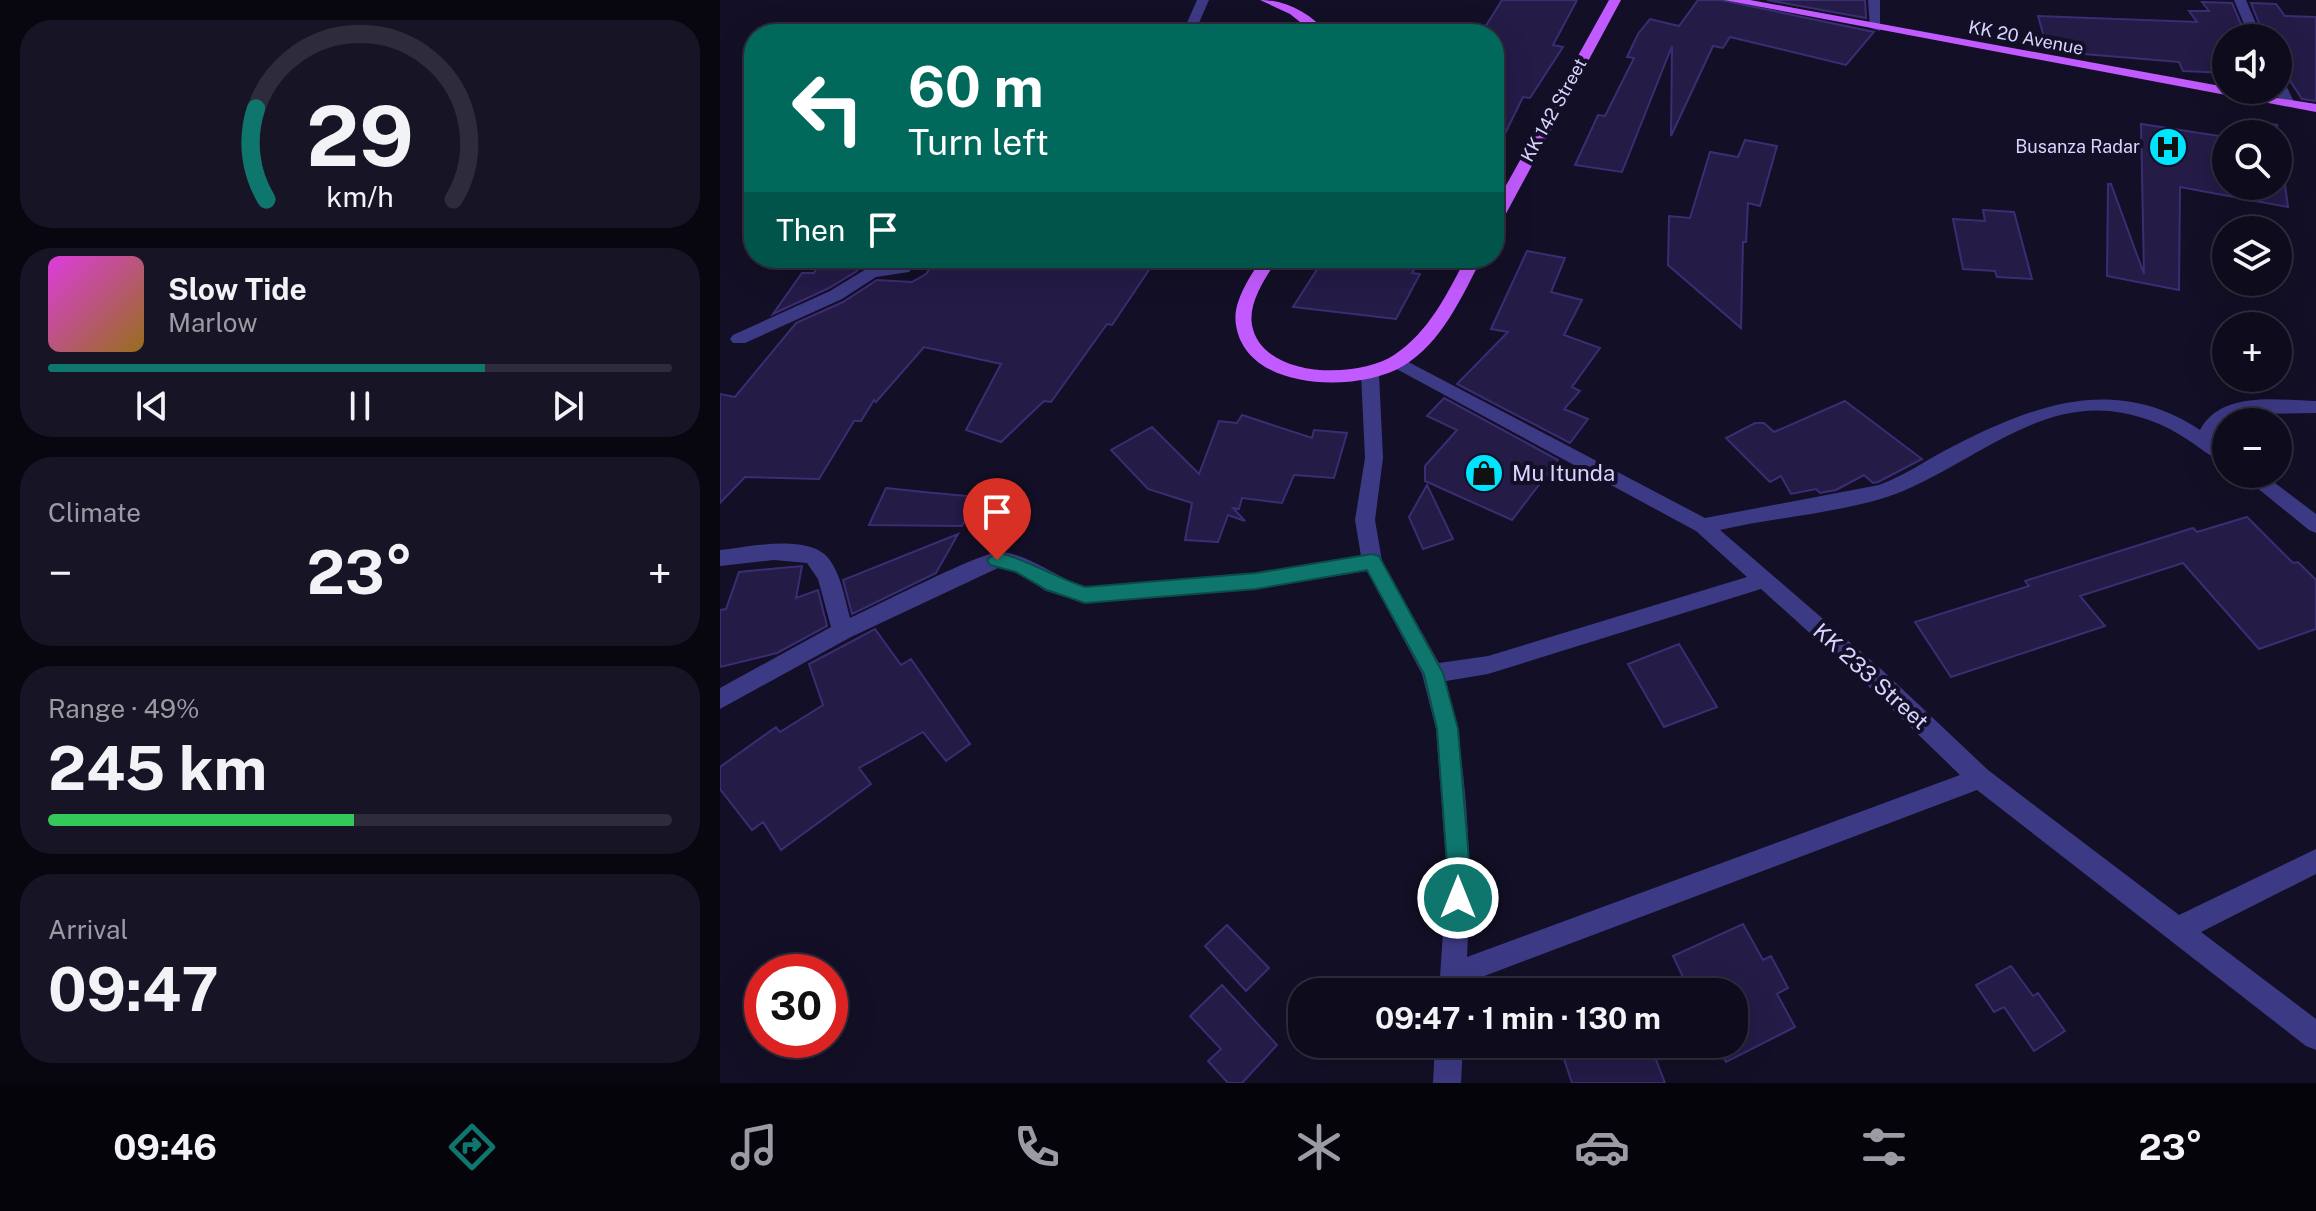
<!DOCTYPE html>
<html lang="en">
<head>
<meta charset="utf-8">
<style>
  body { margin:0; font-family:"Public Sans",sans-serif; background:#171425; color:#f1f3f6; height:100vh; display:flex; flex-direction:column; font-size:30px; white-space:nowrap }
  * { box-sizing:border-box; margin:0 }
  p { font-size:26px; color:#9b9ba3 }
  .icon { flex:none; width:44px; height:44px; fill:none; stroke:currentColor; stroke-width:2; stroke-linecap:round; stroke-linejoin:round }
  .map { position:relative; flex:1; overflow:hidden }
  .side { display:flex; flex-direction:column; gap:20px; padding:20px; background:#08060f; width:720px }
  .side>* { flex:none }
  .banner { position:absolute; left:24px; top:24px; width:760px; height:244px; border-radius:32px; box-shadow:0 8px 32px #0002,0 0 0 2px #2e2b3b; background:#00695c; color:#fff; overflow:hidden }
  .tools { position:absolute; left:1492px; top:24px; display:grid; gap:16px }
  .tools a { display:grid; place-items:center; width:80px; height:80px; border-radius:50%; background:#0e0b1c; box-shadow:0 8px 32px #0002,0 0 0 2px #2e2b3b; font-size:40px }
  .speed { position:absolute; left:24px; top:954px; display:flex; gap:16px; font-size:40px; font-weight:700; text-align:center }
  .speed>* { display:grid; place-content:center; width:104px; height:104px; border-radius:50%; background:#0e0b1c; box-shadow:0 8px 32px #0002,0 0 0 2px #2e2b3b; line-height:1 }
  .speed .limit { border:12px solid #d22; background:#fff; color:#111 }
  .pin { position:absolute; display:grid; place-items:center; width:68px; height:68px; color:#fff; margin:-82px -34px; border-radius:50% 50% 50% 0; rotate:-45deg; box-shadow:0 0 8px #0007 }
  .pin .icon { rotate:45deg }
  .me { position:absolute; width:88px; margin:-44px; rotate:0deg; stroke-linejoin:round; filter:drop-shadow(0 0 6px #0008) }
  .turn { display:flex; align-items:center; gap:28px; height:168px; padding:0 32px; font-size:36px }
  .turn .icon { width:104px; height:104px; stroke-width:2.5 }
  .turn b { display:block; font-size:56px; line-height:68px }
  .then { display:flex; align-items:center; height:76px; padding:0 32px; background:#0003; gap:16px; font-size:30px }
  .big { font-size:60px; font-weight:700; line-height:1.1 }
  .side .tile { flex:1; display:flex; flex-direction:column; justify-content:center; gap:12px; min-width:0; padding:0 28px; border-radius:32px; background:#171425 }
  .side .dial { align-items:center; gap:0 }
  .dial svg { height:208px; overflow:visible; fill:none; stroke:#2e2b3b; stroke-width:7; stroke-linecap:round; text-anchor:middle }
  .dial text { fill:#f1f3f6; stroke:none }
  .song { display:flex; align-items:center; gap:24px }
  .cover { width:96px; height:96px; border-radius:12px; background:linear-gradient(135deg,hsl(300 70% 55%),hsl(40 70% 35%)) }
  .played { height:8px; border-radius:4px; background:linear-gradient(90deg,#0f766e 70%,#2e2b3b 70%) }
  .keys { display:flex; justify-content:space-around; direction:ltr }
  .heat { display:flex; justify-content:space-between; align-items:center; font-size:44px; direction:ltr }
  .charge { height:12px; border-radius:6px; background:linear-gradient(90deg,#34c759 49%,#2e2b3b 0) }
  .trip { position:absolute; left:568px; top:978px; width:460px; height:80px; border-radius:32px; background:#0e0b1c; box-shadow:0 8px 32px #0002,0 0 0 2px #2e2b3b; font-weight:700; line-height:80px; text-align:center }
  .dock { display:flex; height:128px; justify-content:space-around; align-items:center; background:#06040b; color:#9b9ba3 }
  .dock .icon { width:56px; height:56px }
  .dock .on { color:#0f766e }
  .dock b { font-size:36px; color:#f1f3f6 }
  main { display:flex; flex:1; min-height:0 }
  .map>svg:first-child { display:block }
</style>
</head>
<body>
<main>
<section class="side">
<div class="tile dial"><svg viewBox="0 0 100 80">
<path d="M14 69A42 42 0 1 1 86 69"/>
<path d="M14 69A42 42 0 0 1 10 34" stroke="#0f766e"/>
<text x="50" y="56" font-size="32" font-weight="700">29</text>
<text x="50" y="72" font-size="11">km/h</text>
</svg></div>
<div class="tile">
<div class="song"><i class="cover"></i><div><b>Slow Tide</b><p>Marlow</p></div></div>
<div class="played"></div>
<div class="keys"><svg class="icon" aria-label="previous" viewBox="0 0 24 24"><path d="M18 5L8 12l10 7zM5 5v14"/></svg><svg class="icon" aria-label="pause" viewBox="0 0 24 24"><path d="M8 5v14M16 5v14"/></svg><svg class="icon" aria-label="next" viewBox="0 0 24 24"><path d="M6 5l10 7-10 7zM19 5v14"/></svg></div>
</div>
<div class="tile"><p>Climate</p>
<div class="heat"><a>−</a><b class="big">23°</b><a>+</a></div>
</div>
<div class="tile"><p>Range · 49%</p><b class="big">245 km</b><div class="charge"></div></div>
<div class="tile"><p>Arrival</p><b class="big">09:47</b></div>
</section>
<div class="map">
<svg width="1596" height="1083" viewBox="0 0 1596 1083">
  <rect width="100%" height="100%" fill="#130f26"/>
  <path fill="#241b47" stroke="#3b2d73" stroke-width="2" d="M782,0H857L833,45L843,47L810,98L803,97L774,156V34L762,32Z
    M978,0H1001L1154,32L1126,65L1010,37L1003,48L993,46L951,136L952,46L902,172L855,165L878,115L885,116L914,58L907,57L918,34L930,19L959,26Z
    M1047,0H1145L1146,18Z
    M1482,2L1512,3L1527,38H1506V73L1463,71L1459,62L1328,51L1318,16L1477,22L1469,11H1489Z
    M1531,3L1556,4L1565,16L1596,17V101L1582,99L1558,62V38H1545Z
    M1529,121L1557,125L1568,207L1460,187L1459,290L1387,276L1388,184H1391L1424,274L1421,124L1506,137V186H1558V134H1530Z
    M1025,140L1057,146L1040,206L1028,203L1026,242H1023L1021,328L948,265L949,216L970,218L990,152L1018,157Z
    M1263,210L1294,212L1312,279L1277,277L1275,271L1243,269L1233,219L1265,221Z
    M807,251L845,258L831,292L862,300L844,335L880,348L852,387L860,391L844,409L868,419L850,443L737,384L788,332L771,329Z
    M103,258H145L137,271L109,288L53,314L82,273H94Z
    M217,258L291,263L295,259L380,268L382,264L431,267L392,325L387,324L331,402L324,401L281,442L246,430L281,364L204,347L156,402L154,400L141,421H134L99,479L25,477L0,503V394L15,397L76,323L123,302L157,280L192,282L206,274Z
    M655,258H701L692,273L700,274L676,319L573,307L603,260L650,267Z
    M724,398L838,460L792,520L705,481V466L737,430L707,416Z
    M1125,401L1202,459L1158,482L1153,483L1144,475L1116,490L1100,493L1096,489L1071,494L1061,476L1050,482L1006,438L1035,423H1044L1054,432Z
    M522,415L592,438L594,430L627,433L614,478L574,475L562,503L522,498L519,509L513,508L525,521L508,515L498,542L465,540L472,503L428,489L391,450L432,427L479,474L499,421L517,423Z
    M707,485L733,539L703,549L689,517Z
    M166,488L204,492L258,497L242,526L149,525Z
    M1527,517L1573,563L1578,562L1596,580V629L1539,649L1463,563L1360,596L1385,626L1231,677L1195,622L1309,586L1305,581L1473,528L1477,532Z
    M238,534L216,573L132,614L123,580Z
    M82,566L76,598L98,590L107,626L57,653L0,667V610L6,609L19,572Z
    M155,629L181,665L191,659L250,744L226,761L203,732L139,768L151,784L61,850L43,822L32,830L0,789V767L56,727L60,732L103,705L89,664Z
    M959,644L997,707L944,727L908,664Z
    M1023,924L1043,960L1051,956L1068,988L1057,994L1075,1027L1006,1062L997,1044H1014V992H970L953,956Z
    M507,925L549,968L526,991L485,946Z
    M1291,966L1313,996L1318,993L1345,1031L1314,1051L1284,1007L1274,1012L1256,985Z
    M502,985L557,1045L522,1083H508L488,1061L501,1049L470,1016Z
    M839,1044H930L945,1083H852Z"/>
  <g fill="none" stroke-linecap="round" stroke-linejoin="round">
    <path fill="#3d3a85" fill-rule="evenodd" d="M477,0H489L474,34H462Z
      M1148,0H1160V31L1150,28Z
      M1514,0H1526L1542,38H1530Z
      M1558,79L1565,83L1574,102L1572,105L1560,102L1555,90H1558Z
      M184,258H201L189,272L156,277L122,299L25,343H13L10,339L13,335L110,291L146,269L178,264Z
      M677,356L985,518L1159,485C1183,476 1202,463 1224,451C1308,407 1393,372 1480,430C1501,390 1558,400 1596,401V413L1529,414L1503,423L1495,439L1506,447V463C1491,458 1478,446 1465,438C1447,426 1425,417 1403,413C1315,396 1245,471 1167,497C1113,514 1056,517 1000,530L1161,669L1268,770L1459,915L1596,849V874L1481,932L1596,1019V1050L1586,1046L1257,790L746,983L745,992H719L727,872L716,729L702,674L647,571L536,589L365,603L326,591L296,572L278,568L131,637L0,709V688L111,627L98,579L87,563L54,560L0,566V550C28,547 89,533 109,559C121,575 125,599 130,618C154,607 261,552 279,552C305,552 337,578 365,587L536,573L641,556L635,520L645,458L641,374L650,368L659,374L663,458L655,520L662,561L719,663L768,656L1027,577L976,531L671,366L668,362L671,358ZM1041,589L1145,683L1240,775L747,957C752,864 749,771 726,681L768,674Z
      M1520,474H1543L1596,514V533L1589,530Z
      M715,1044H743L741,1083H713Z"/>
    <path fill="#c25bff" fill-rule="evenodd" d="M540,0C568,0 590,14 609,34H595L570,14Z
      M889,0H901L782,221L774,226V207Z
      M1004,0H1030L1506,87V90L1596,104V112Z
      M542,258H558C546,277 528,302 532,325C542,379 638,379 674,355C709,332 727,294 746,258H762C742,296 722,343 683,366C638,393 526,392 516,325C512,302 530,277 542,258Z"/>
  </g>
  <path fill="#0f766e" stroke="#0a4d48" stroke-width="2" d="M277,552C308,560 334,577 365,587L536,573L652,554L659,556L723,673L738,729L750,872L746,906L738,909L730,906L717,729L704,674L647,570L536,589L365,603L327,590L296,572L270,565L267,560Z"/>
  <defs>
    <symbol id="hospital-disc" viewBox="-11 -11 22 22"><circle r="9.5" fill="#00e5ff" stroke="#130f26"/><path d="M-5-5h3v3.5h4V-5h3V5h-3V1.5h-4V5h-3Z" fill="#111"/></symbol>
    <symbol id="shop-disc" viewBox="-11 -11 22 22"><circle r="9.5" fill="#00e5ff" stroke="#130f26"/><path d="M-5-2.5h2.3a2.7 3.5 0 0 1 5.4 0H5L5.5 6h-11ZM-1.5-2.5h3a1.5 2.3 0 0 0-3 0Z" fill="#111"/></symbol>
  </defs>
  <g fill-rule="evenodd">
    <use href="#hospital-disc" x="1426" y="125" width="44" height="44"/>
    <use href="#shop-disc" x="742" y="451" width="44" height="44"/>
  </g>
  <g text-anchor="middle" stroke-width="8" stroke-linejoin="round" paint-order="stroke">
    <g font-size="18" fill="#d9d4ff" stroke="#130f26">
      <text transform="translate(1306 38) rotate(11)" y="6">KK 20 Avenue</text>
      <text transform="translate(834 110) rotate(-61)" y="6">KK 142 Street</text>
    </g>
    <g font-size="18" fill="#d9d4ff" stroke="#130f26" text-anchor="end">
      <text x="1420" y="153">Busanza Radar</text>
    </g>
    <g font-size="22" fill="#d9d4ff" stroke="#130f26" text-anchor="start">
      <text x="792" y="481">Mu Itunda</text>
    </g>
    <g font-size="22" fill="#d9d4ff" stroke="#130f26">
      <text transform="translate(1151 676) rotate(42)" y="8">KK 233 Street</text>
    </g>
  </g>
</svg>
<div class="tools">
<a><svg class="icon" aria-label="sound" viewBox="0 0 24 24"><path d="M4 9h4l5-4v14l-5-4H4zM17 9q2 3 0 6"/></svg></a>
<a><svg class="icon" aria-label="search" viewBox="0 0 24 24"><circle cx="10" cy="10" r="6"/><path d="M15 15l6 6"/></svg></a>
<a><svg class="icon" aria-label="layers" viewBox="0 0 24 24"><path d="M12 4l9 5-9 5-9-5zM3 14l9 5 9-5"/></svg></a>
<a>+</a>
<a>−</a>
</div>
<div class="speed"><div class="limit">30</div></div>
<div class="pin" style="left:277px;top:560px;background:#d93025"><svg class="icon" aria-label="arrive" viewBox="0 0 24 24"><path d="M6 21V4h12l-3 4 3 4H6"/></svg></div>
<svg class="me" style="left:738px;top:898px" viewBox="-20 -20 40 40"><circle r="17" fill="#0f766e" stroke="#fff" stroke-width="3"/><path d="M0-11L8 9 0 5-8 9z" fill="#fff"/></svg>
<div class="trip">09:47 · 1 min · 130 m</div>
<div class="banner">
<div class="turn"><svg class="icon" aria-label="left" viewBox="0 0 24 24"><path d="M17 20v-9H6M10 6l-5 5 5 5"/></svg><div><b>60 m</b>Turn left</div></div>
<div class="then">Then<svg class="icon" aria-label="arrive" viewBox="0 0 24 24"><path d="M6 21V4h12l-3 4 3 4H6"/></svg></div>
</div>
</div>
</main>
<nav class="dock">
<b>09:46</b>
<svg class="icon on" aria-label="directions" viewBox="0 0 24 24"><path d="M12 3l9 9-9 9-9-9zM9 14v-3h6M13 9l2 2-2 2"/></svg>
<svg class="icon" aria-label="music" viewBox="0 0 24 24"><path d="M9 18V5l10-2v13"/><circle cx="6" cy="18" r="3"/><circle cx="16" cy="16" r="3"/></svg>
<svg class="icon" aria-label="phone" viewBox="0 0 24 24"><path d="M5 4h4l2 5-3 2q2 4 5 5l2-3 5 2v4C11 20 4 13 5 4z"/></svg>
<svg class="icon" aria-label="climate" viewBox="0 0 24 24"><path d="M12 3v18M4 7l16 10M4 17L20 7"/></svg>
<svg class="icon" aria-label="car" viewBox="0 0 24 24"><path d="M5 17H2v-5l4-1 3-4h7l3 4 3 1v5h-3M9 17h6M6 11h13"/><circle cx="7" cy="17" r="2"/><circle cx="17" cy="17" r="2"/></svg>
<svg class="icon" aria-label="filters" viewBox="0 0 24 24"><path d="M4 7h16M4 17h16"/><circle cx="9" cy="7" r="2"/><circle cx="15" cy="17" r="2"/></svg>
<b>23°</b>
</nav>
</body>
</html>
